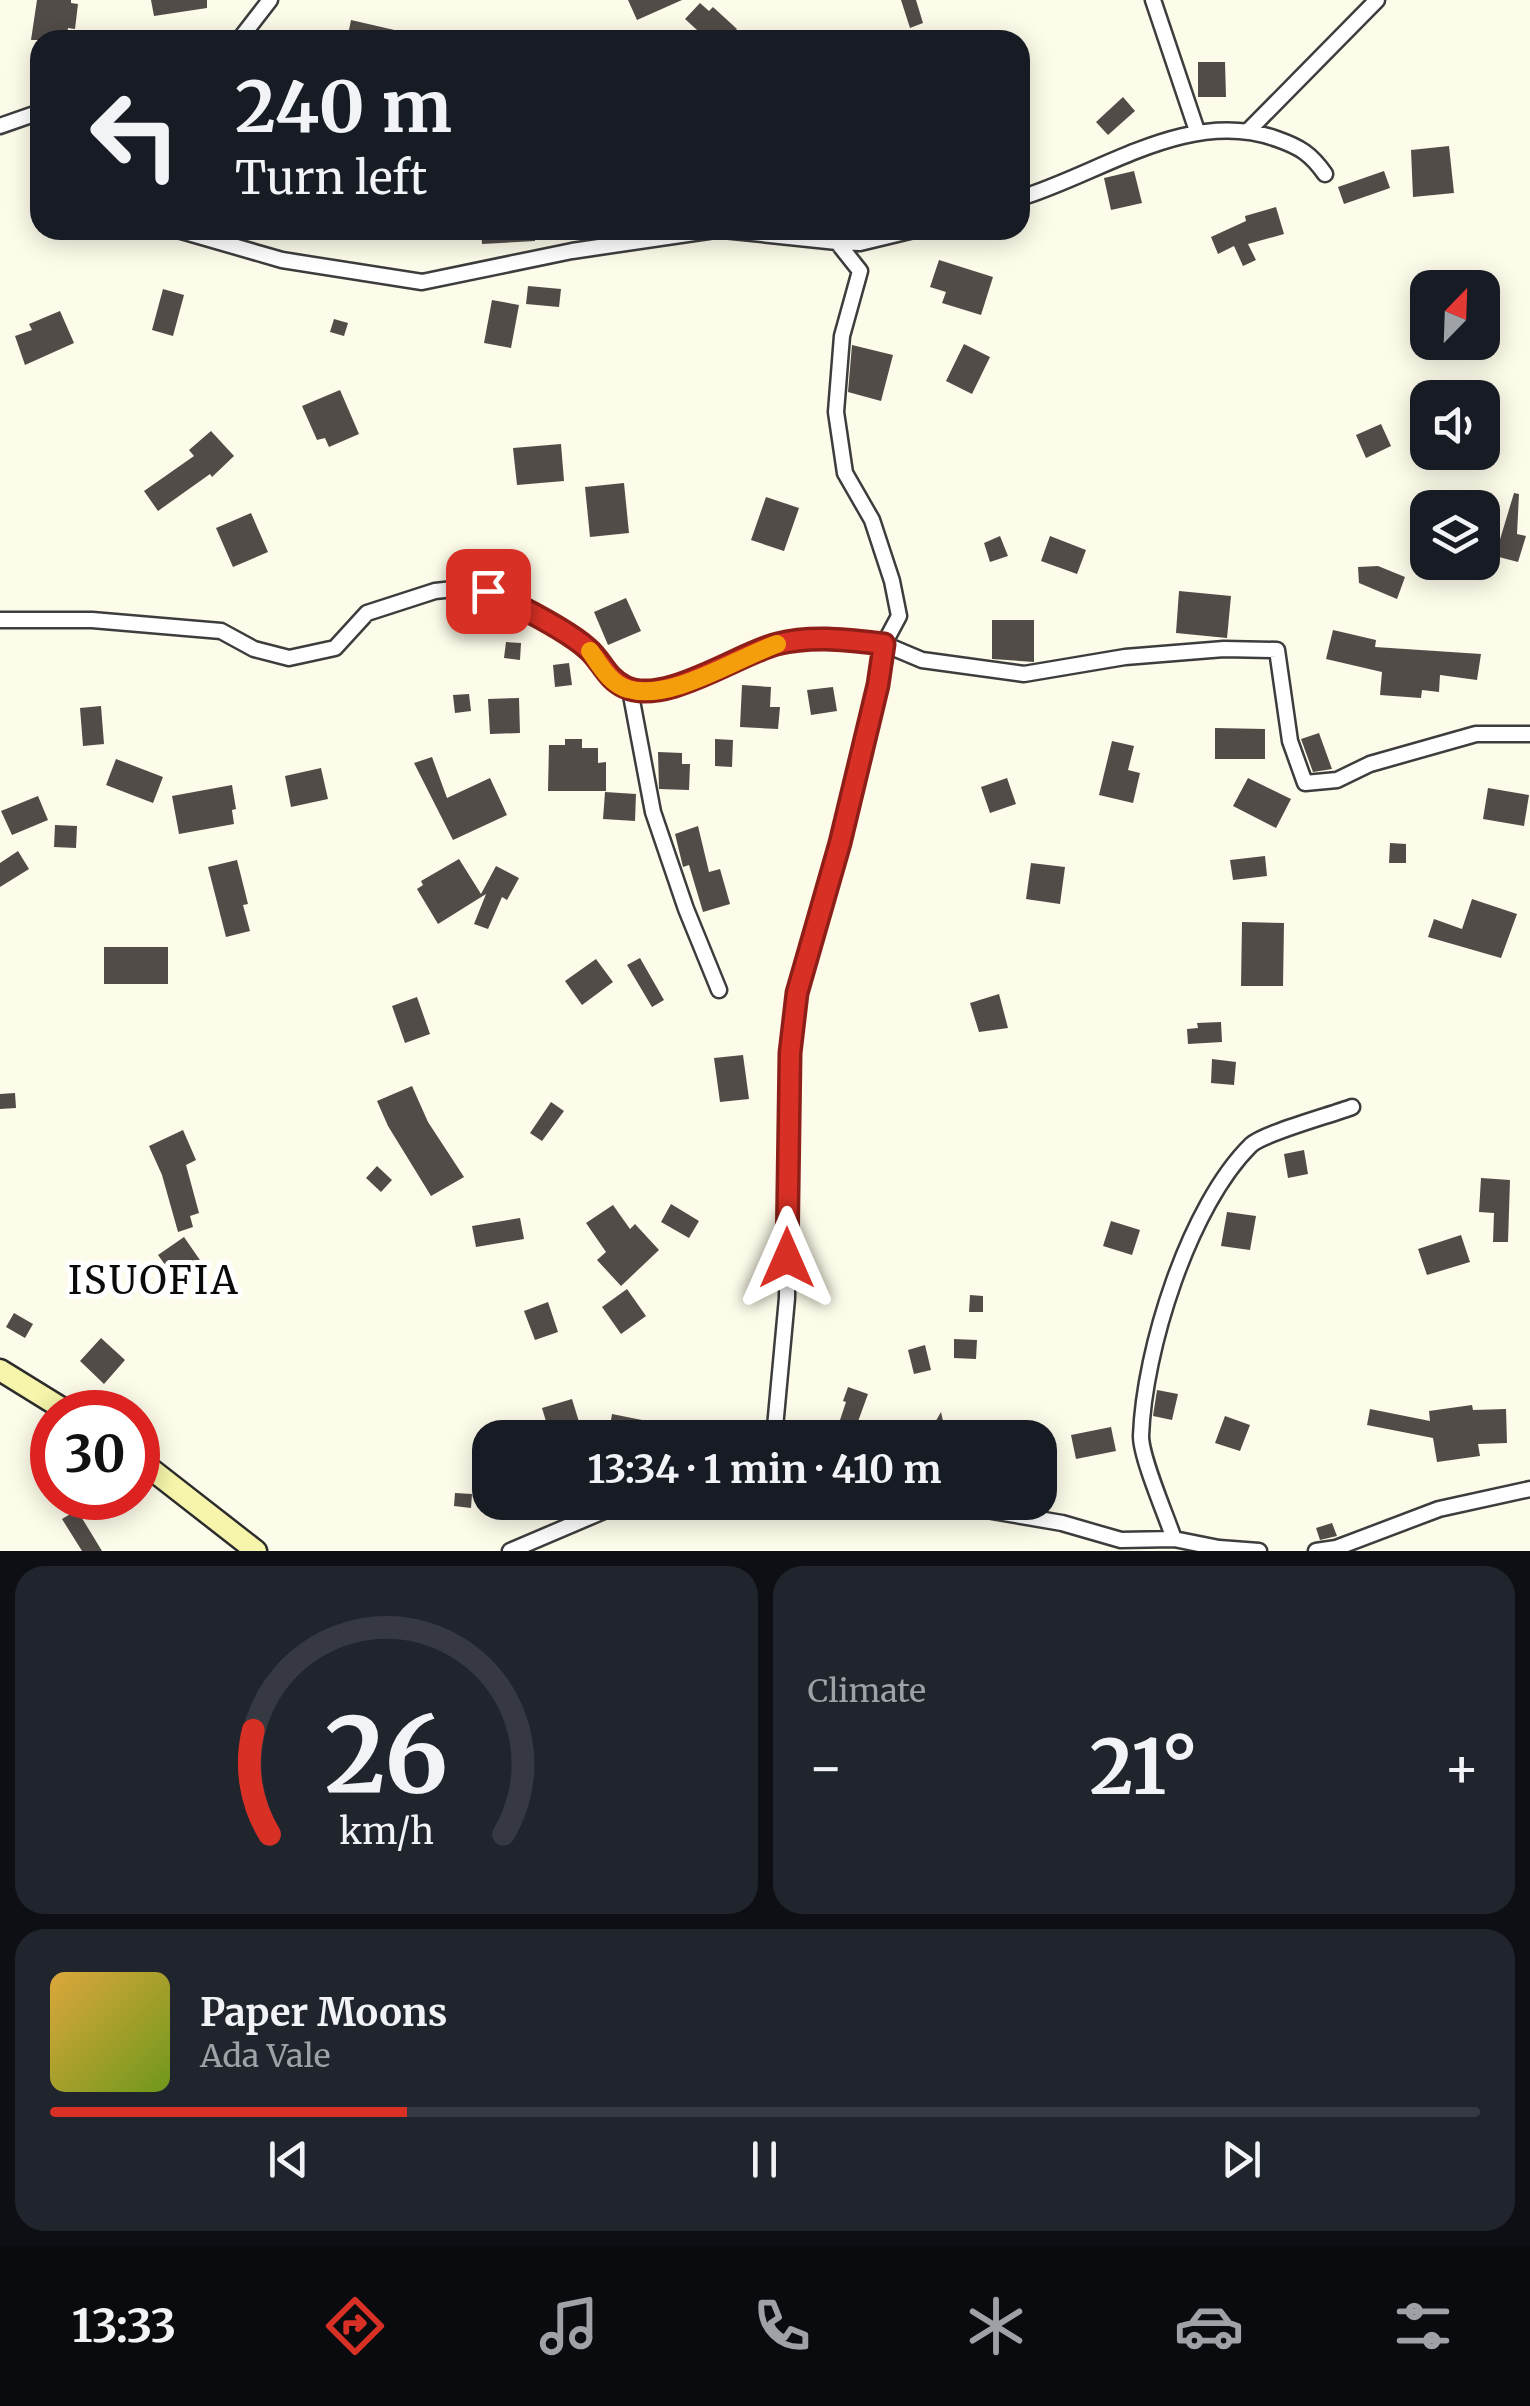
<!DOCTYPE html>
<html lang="en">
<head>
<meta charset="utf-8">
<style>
  body { margin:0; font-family:Merriweather,serif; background:#20242c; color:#f1f3f6; height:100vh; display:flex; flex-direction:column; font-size:38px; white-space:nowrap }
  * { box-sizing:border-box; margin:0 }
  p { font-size:32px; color:#9ea1a6 }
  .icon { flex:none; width:55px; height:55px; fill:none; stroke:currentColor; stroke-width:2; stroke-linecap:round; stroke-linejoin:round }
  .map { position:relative; height:1551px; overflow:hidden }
  .side { display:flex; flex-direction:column; gap:15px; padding:15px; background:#0d0f14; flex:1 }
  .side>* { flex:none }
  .guide { position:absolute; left:30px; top:30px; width:1000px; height:210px; border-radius:30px; box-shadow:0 5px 25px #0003; background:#171b24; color:#f1f3f6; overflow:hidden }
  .needle { width:65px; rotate:23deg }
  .fabs { position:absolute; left:1410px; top:270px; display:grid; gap:20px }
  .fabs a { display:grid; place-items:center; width:90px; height:90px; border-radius:20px; background:#171b24; box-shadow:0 5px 25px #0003; font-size:50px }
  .speed { position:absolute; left:30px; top:1390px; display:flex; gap:20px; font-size:50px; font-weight:700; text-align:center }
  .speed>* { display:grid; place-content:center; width:130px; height:130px; border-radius:50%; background:#171b24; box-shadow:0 5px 25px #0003; line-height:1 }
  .speed .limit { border:15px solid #d22; background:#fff; color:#111 }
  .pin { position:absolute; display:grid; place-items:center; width:85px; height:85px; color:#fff; margin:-42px; border-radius:20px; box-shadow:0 5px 15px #0006 }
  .me { position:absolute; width:110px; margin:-55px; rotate:0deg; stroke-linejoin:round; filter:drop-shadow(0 0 8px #0008) }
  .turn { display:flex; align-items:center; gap:35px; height:210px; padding:0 40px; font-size:45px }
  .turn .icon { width:130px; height:130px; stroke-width:2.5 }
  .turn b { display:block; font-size:70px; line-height:85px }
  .big { font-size:75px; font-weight:700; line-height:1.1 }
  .side .tile { flex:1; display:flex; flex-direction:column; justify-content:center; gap:15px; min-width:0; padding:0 35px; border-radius:30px; background:#20242c }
  .side .dial { align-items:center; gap:0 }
  .dial svg { height:260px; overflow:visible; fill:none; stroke:#363941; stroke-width:7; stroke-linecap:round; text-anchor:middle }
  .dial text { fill:#f1f3f6; stroke:none }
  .song { display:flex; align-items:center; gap:30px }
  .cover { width:120px; height:120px; border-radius:15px; background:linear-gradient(135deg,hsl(40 70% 55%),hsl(80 70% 35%)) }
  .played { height:10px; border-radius:5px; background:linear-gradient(90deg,#d93025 25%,#363941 25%) }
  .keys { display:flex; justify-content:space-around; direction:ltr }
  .heat { display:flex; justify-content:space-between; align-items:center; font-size:55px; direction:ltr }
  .side .tiles { flex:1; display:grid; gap:15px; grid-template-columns:1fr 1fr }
  .tile:last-child { grid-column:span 2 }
  .trip { position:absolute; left:472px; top:1420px; width:585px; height:100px; border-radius:30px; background:#171b24; box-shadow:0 5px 25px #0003; font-weight:700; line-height:100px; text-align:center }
  .tabs { display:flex; height:160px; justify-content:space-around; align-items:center; background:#090b0e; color:#9ea1a6 }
  .tabs .icon { width:70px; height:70px }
  .tabs .on { color:#d93025 }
  .tabs b { font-size:45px; color:#f1f3f6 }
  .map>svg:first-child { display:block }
</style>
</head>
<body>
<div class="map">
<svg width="1530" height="1551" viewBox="0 0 1530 1551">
  <rect width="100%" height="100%" fill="#fdfbe9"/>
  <path fill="#514c48" d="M37,0H71V3L78,4L75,29L68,28L66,40H31Z
    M151,0H207V8L154,16Z
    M628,0H682L637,20Z
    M901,0H916L923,23L910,28Z
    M700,3L709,11L713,7L737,29L727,40H708L685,19Z
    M351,20L403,32V40H347Z
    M1198,62H1225L1226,97H1198Z
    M1123,97L1135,111L1108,135L1096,122Z
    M1449,146L1454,193L1413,197L1411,150Z
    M1134,171L1142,203L1111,210L1104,178Z
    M1384,171L1390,188L1344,204L1338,187Z
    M1276,207L1284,234L1248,244L1256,260L1243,266L1234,246L1218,254L1211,237L1246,221L1245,216Z
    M481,230H535V241L482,244Z
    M939,260L993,277L981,315L942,303L946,292L930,287Z
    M528,286L561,289L559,307L526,304Z
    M163,289L184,295L173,336L152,330Z
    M492,300L519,305L511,348L484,343Z
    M60,311L74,343L25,365L15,336L32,330L29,324Z
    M334,319L348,323L344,336L330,332Z
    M964,344L990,357L972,394L946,381Z
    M852,345L893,355L881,401L848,392Z
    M340,390L359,434L329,447L325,438L317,440L302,406Z
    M1381,424L1391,446L1366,458L1356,435Z
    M211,431L234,456L212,477L210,474L158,511L144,491L194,456L189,450Z
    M561,444L564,481L517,485L513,448Z
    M624,483L629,533L590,537L585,487Z
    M1514,493L1519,494L1517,534L1526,536L1518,562L1495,556Z
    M766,497L799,508L784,551L751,540Z
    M251,513L268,552L233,567L216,528Z
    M1000,536L1008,556L990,562L984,543Z
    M1050,536L1086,550L1077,574L1041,561Z
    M1378,566L1405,577L1397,599L1359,583L1358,567Z
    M1179,591L1231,596L1227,638L1176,633Z
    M626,598L641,631L608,645L594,612Z
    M992,620H1034V662L992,659Z
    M1333,630L1376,640L1375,647L1481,654L1477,680L1440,675L1439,692L1422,690L1421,698L1380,695L1382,672L1326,659Z
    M506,642L521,643L520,660L504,658Z
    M569,663L572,685L555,687L553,665Z
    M742,685L771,687L770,707H780L778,729L740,727Z
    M833,687L837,711L811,715L807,690Z
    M469,694L471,711L455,713L453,695Z
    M519,698L520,733L490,734L488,699Z
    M101,706L104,744L83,746L80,708Z
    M1215,728L1265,729V759H1215Z
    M1319,733L1332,769L1313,772L1301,739Z
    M565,739H582V748H598V763L606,762V791H548L549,745H565Z
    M715,739L733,740L732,767L715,766Z
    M1112,741L1134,746L1128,770L1140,773L1133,803L1099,795Z
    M658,752L682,753V764H690L689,790L659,789Z
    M432,757L447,798L490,778L507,815L453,840L414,763Z
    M116,759L163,777L153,803L106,785Z
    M321,768L328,799L291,807L285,776Z
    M1007,778L1016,804L990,813L981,787Z
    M1248,778L1291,799L1276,828L1233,806Z
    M232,785L236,809L232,810L234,824L179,834L172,796Z
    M1488,788L1529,795L1524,826L1483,819Z
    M605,792L636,794L635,821L603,819Z
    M38,796L48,820L12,835L1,811Z
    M55,825L77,826L76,848L54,847Z
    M698,826L709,872L720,869L730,904L703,912L689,865L683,867L675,834Z
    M1390,843L1406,844V863H1389Z
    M18,851L29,869L0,887V863Z
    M1265,856L1267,876L1233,880L1230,860Z
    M459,859L481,894L496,866L519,878L507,900L502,897L488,929L474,924L486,894L438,924L417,889L423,885L421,881Z
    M237,860L248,904L243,905L250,931L226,937L208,867Z
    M1031,863L1065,867L1060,904L1026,899Z
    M1472,899L1517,914L1501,958L1428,937L1434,919L1462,929Z
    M1242,922L1284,923L1283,986H1241Z
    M104,947H168V984H104Z
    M640,958L664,1000L652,1007L627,965Z
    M596,959L613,982L582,1005L565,981Z
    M999,994L1008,1028L979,1032L970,1003Z
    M417,997L430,1034L405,1043L392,1006Z
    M1221,1022L1222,1042L1188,1044L1187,1029L1198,1028L1197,1023Z
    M743,1055L749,1099L720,1102L714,1058Z
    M1212,1059L1236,1062L1234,1085L1211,1083Z
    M412,1086L428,1122L464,1177L431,1196L388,1126L377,1101Z
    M15,1093L16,1108L0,1109V1094Z
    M551,1102L564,1111L542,1141L530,1133Z
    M183,1130L196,1160L186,1165L199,1213L190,1216L193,1227L178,1232L162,1175L149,1146Z
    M1304,1150L1308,1174L1288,1178L1284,1154Z
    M377,1166L392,1180L381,1192L366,1178Z
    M1481,1178L1510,1180L1508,1242H1493L1494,1213L1479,1212Z
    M671,1204L699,1221L689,1238L661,1222Z
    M613,1205L630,1229L635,1224L659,1250L621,1286L597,1260L606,1252L586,1223Z
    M1227,1212L1256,1216L1250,1250L1221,1246Z
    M520,1218L524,1239L476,1247L472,1226Z
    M1111,1221L1140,1230L1132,1255L1103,1246Z
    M1461,1235L1470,1262L1427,1275L1418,1249Z
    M184,1237L202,1263L176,1280L158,1255Z
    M627,1289L646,1316L621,1334L602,1307Z
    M970,1295L983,1296V1312H969Z
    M548,1302L558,1332L535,1340L524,1311Z
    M14,1313L33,1324L25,1338L6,1327Z
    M101,1338L125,1360L104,1384L80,1361Z
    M954,1339L977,1340L976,1359L954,1358Z
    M925,1345L931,1370L914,1374L908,1350Z
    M848,1387L868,1394L852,1438H834L846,1402L843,1401Z
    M1157,1390L1178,1394L1172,1420L1153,1416Z
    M572,1399L584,1438H551L542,1408Z
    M1472,1405L1473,1410L1506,1409L1507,1443L1478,1444L1480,1456L1437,1462L1433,1438L1367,1425L1370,1409L1430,1421L1429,1411Z
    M941,1412L947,1438H926Z
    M612,1414L657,1423L655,1438H608Z
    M1225,1416L1250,1425L1240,1451L1215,1443Z
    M952,1420L995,1437V1438H952Z
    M1111,1427L1116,1451L1076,1459L1071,1435Z
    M455,1493L472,1494L471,1508L454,1506Z
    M77,1510L102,1551H82L62,1519Z
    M1332,1523L1337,1536L1320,1540L1316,1528Z"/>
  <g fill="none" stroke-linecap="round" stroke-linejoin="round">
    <defs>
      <path id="minor" d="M1153,0L1197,131
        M239,40L270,0
        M0,126L40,112
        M1249,130L1377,0
        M1020,198C1102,173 1189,107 1277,139C1300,147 1311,154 1325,174
        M178,230L282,260L422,282L572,251L715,230
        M723,230L837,242
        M0,620H92L221,631L254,649L289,658L335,648L367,613L435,591L463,588L488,591L519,606L589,649L607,676L630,690L664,689L775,645L815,637L884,644L922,660L1024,674L1125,657L1224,649L1277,650L1290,741L1305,783L1337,780L1370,764L1476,734H1530
        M630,690L653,812L686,909L719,990
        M774,1438L787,1298L789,1053L797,993L840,843L878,685L884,644L899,616L892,581L872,520L845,473L836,412L842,336L860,271L837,242L860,243L914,230
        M849,1502L885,1508L933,1505L986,1510L1062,1523L1121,1540L1174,1539L1219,1548L1259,1551
        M1174,1539C1166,1515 1141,1458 1141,1436C1144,1350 1189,1206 1251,1145C1264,1133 1331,1115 1352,1107
        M510,1551L625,1502
        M1316,1551L1336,1548L1439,1509L1530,1489"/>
      <path id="secondary" d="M0,1370L68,1412
        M138,1459L256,1551"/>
    </defs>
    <use href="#minor" stroke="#3d3d3d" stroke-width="19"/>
    <use href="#secondary" stroke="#2c2c2c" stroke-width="25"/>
    <use href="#minor" stroke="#fff" stroke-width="14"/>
    <use href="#secondary" stroke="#f6f5ab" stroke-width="20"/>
  </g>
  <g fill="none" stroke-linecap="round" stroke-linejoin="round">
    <defs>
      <path id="route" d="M488,591C515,604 567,630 588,649C602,661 606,678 625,687C664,706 738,654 777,644C813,635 848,640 884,644L878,685L840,843L797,993L790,1053L787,1258"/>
    </defs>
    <use href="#route" stroke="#8d1f18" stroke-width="25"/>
    <use href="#route" stroke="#d93025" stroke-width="18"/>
    <path stroke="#f59e0b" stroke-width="18" d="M590,651C600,665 610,684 628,689C671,702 737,658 777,644"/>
  </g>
  <g text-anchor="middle" stroke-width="10" stroke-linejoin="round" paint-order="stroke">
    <g font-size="38" letter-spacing="2.5" fill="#0a0a0a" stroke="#fff">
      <text x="154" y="1294">ISUOFIA</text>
    </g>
  </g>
</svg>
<div class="fabs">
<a><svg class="needle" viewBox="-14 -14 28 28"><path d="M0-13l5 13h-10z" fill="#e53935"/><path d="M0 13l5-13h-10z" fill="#9ea1a6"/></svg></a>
<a><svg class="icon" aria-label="sound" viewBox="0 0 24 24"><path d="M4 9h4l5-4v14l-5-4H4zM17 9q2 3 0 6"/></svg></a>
<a><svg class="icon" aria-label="layers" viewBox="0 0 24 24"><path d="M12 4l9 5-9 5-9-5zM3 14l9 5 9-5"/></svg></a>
</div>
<div class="speed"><div class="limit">30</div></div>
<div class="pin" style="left:488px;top:591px;background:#d93025"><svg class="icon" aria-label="arrive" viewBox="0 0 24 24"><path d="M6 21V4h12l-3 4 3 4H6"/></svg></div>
<svg class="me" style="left:787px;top:1258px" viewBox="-20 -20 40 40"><path d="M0-17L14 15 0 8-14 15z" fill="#d93025" stroke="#fff" stroke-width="4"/></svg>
<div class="trip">13:34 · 1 min · 410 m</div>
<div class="guide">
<div class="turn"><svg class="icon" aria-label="left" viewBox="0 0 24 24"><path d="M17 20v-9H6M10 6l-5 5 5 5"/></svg><div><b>240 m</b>Turn left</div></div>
</div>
</div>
<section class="side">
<div class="tiles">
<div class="tile dial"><svg viewBox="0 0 100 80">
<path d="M14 69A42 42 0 1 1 86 69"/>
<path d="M14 69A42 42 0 0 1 9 37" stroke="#d93025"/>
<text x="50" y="56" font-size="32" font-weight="700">26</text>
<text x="50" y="72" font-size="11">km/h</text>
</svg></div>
<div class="tile"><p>Climate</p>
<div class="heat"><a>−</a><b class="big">21°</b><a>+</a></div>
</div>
<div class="tile">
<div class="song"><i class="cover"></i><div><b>Paper Moons</b><p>Ada Vale</p></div></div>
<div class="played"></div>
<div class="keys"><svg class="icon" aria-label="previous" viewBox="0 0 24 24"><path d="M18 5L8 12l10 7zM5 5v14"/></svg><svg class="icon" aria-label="pause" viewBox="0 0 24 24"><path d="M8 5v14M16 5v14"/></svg><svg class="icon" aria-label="next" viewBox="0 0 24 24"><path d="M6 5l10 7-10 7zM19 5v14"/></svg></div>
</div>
</div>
</section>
<nav class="tabs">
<b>13:33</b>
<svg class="icon on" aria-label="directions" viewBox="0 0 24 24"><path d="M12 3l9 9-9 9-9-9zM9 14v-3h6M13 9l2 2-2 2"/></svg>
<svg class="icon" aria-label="music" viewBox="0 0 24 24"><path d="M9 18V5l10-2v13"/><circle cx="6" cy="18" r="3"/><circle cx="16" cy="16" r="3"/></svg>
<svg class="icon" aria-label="phone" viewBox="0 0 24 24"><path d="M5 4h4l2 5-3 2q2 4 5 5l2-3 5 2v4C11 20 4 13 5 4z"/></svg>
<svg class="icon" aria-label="climate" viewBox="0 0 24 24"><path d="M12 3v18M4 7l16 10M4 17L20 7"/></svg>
<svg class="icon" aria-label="car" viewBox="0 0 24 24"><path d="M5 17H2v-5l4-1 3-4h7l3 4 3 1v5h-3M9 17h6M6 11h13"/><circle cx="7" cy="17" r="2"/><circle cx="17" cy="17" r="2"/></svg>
<svg class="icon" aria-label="filters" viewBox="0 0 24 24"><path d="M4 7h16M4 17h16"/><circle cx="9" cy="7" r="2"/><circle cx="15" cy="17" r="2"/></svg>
</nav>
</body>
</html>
